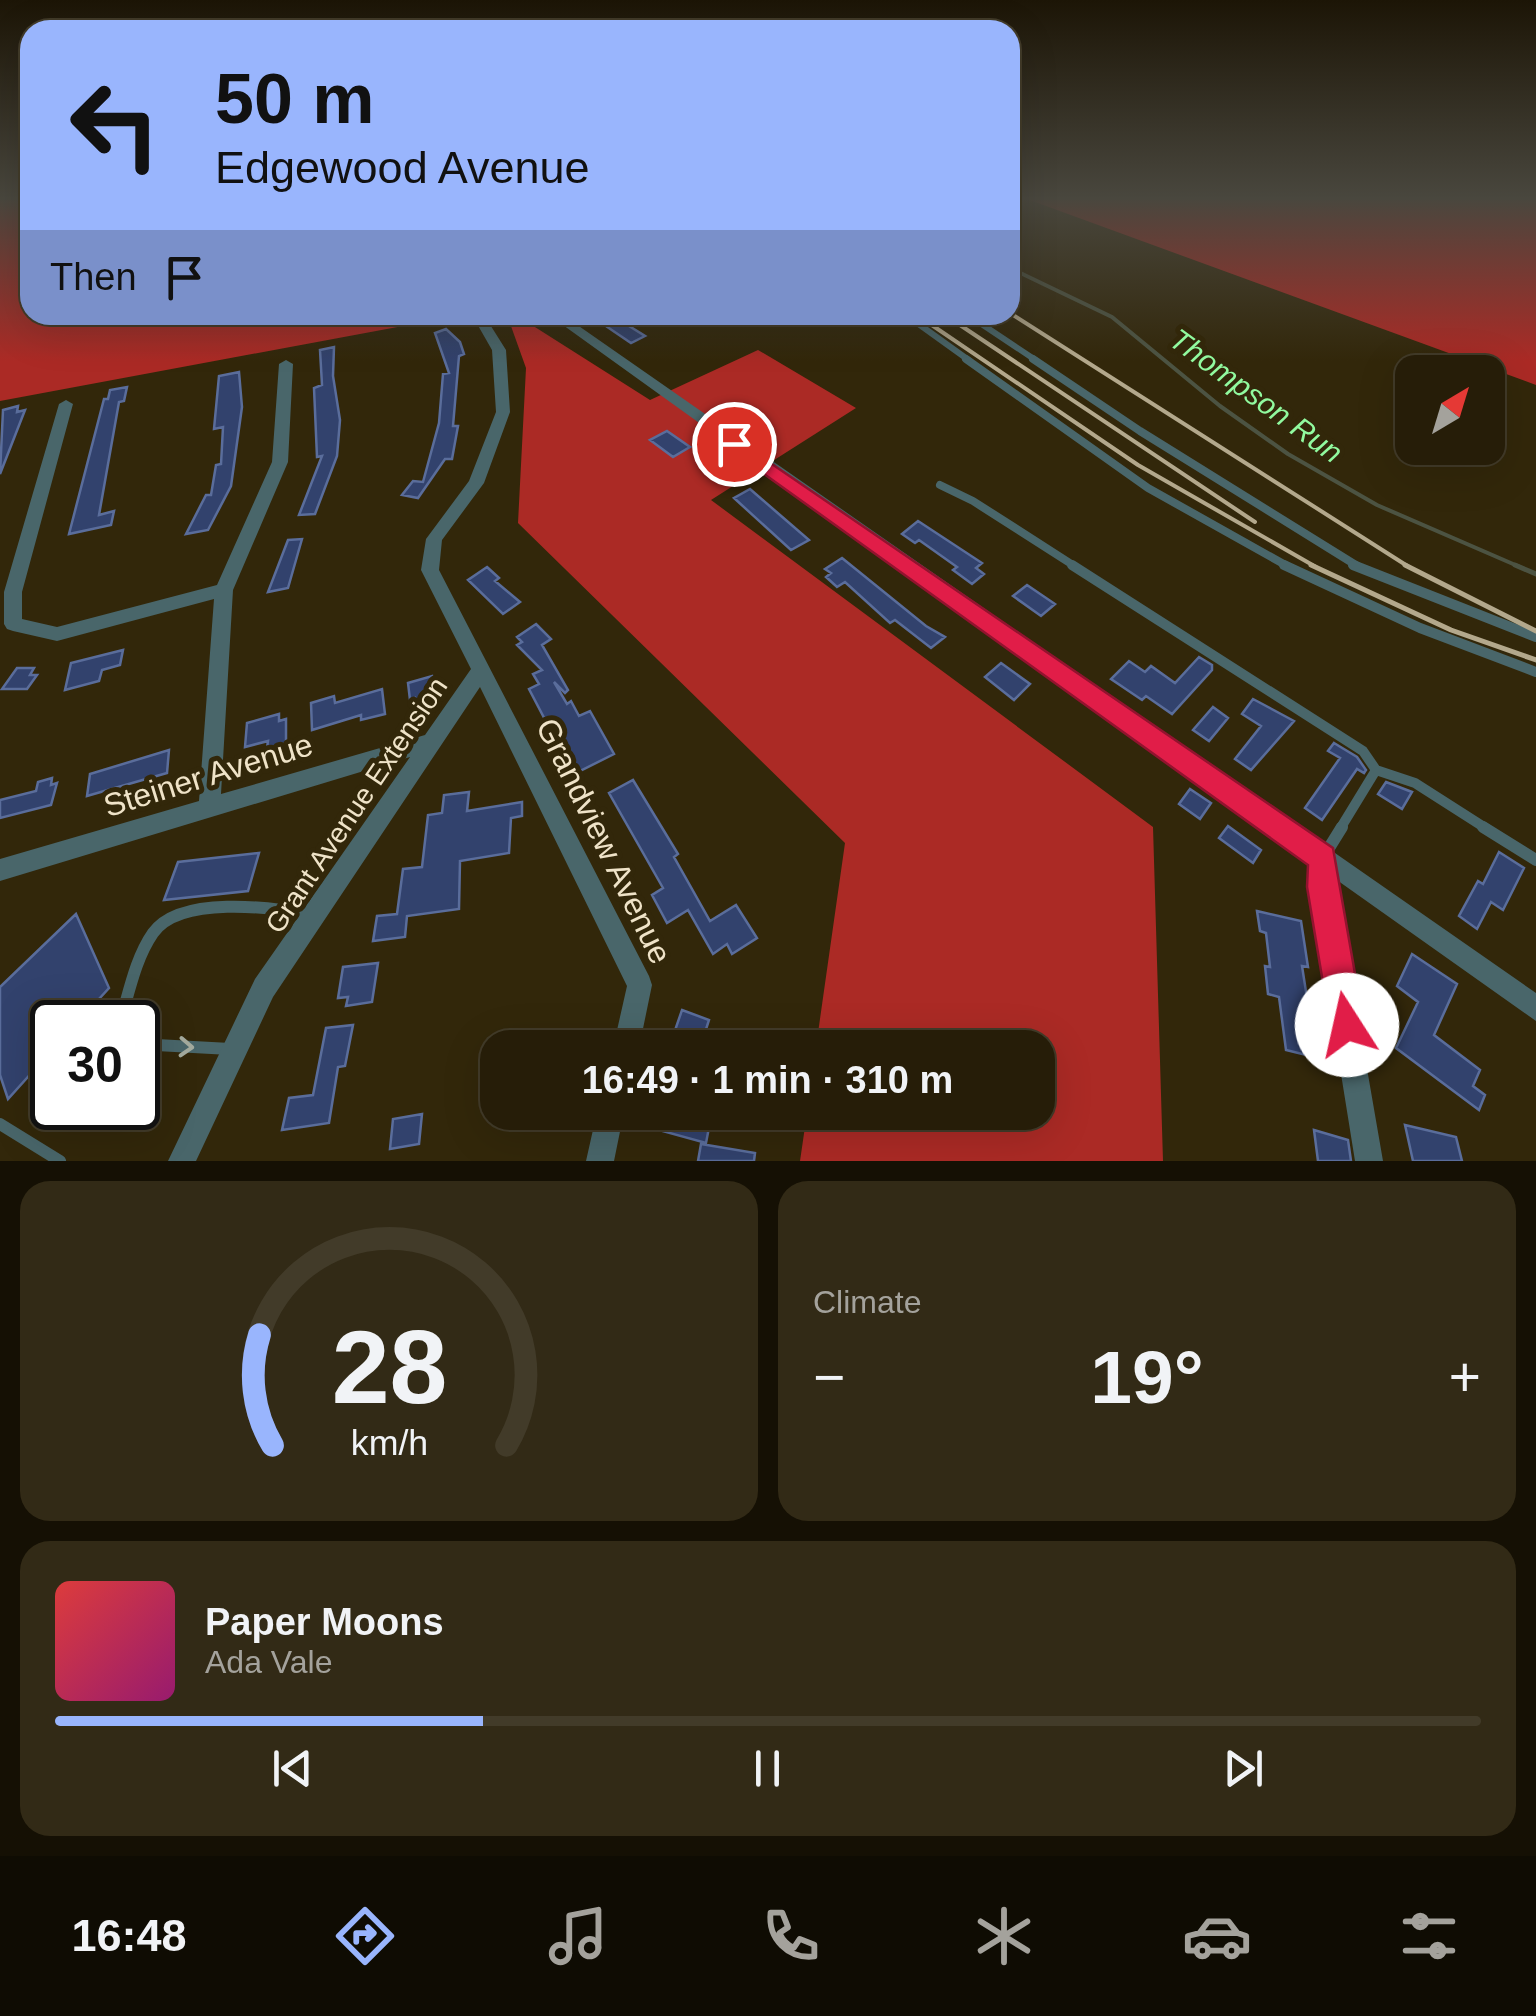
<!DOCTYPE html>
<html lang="en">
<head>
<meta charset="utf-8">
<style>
  body { margin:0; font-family:Helvetica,sans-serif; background:#322a16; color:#f1f3f6; height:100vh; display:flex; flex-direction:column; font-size:38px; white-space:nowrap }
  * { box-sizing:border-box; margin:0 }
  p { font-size:32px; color:#a4a29c }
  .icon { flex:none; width:55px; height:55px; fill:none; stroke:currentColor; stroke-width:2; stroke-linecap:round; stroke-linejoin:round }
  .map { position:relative; height:1161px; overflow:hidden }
  .panel { display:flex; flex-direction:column; gap:20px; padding:20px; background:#151004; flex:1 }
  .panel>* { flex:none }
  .banner { position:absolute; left:20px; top:20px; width:1000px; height:305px; border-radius:30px; box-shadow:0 10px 40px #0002,0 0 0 2px #423b29; background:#99b5fd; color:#111; overflow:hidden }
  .needle { width:65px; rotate:38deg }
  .tools { position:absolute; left:1395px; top:355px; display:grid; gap:20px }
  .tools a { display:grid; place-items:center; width:110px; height:110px; border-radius:20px; background:#261d08; box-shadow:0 10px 40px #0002,0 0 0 2px #423b29; font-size:50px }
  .speed { position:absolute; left:30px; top:1000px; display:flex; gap:20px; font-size:50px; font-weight:700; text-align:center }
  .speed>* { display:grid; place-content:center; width:130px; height:130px; border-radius:50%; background:#261d08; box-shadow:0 10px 40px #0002,0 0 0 2px #423b29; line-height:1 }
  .speed .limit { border:5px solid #111; border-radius:15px; background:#fff; color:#111 }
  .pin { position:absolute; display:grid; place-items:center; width:85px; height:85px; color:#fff; margin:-42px; border:5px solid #fff; border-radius:50%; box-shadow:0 2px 10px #0007 }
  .me { position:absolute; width:110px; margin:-55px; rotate:350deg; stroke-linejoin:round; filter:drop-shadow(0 0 8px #0008) }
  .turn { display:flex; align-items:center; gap:35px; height:210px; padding:0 30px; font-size:45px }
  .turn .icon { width:130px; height:130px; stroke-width:2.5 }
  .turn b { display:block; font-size:70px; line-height:85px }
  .then { display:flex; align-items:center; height:95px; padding:0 30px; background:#0003; gap:20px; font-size:38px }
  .big { font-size:75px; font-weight:700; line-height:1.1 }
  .panel .tile { flex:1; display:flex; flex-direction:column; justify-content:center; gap:15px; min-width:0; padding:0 35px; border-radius:30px; background:#322a16 }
  .panel .dial { align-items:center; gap:0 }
  .dial svg { height:260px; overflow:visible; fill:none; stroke:#423b29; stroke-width:7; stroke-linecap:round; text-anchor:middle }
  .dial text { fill:#f1f3f6; stroke:none }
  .song { display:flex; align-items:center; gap:30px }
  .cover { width:120px; height:120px; border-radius:15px; background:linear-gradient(135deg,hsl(0 70% 55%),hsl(320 70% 35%)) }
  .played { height:10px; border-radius:5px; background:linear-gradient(90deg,#99b5fd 30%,#423b29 30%) }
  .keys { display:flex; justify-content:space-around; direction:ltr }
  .heat { display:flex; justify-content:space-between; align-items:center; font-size:55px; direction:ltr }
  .panel .tiles { flex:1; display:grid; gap:20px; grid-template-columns:1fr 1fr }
  .tile:last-child { grid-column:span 2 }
  .trip { position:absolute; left:480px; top:1030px; width:575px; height:100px; border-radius:30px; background:#261d08; box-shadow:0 10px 40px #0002,0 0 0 2px #423b29; font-weight:700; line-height:100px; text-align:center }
  .tab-bar { display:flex; height:160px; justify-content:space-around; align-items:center; background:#0f0c03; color:#a4a29c }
  .tab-bar .icon { width:70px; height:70px }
  .tab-bar .on { color:#99b5fd }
  .tab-bar b { font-size:45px; color:#f1f3f6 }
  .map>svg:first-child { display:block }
</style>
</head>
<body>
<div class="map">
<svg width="1536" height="1161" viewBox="0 0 1536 1161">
  <rect width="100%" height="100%" fill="#32270a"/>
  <path fill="#ab2a25" d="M0,199H30V315H462L0,401Z
    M1027,199H1536V385Z
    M507,315H516L650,400L758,350L856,408L711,500L1153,827L1163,1161H800L807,1113L1038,1112V1048L816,1047L845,843L518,523L526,368Z"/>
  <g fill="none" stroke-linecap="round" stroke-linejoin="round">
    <path stroke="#4c5342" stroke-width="4" d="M1010,268L1112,317L1220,406L1288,454L1377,505L1520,567"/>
    <path stroke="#4c5342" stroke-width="5" d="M1515,565L1536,574"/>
  </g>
  <path fill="#32426d" stroke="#5a6d9b" stroke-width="2.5" d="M613,316L645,336L631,343L600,322Z
    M446,329L460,342L464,354L459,356L453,426H458L452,459H445L418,498L402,495L413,481L423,482L439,423L443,374L449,373L435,333Z
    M334,347L333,376L340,420L337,456L315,514L299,515L322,456L317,457L314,388L322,385L320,350Z
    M239,372L242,407L231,486L208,530L186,534L206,495H211L216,465L221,464L223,427L214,429L219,376Z
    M127,387L124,401L119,402L99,515L114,511L111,525L69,534L104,399H108L110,390Z
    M18,406L17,412L25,410L0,474L3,410Z
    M667,431L690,447L673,457L650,440Z
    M750,489L780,515L809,540L791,550L734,498Z
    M918,521L982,563L976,568L984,574L972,584L953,570L957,567L919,540L915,543L902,534Z
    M302,539L288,588L268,592L288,540Z
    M842,558L926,626L945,637L931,648L895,620L890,623L845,582L837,587L826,577L831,573L825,569Z
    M487,567L499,578L495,581L520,602L503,614L468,580Z
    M1027,585L1055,604L1041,616L1013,596Z
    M536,624L551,639L542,645L568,690L565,693L554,682L567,704L571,701L579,716L590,711L614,754L574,774L555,729L551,731L529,689L539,684L533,674L542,670L517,645L522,642L517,637Z
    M123,650L120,665L102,670L99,681L65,690L71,663Z
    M1199,657L1212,665V670L1172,714L1146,696L1142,700L1111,679L1129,661L1145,672L1151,666L1175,683Z
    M1001,663L1030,684L1014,700L985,677Z
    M17,668H34L30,675H37L27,689H2Z
    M432,676L435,699L416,705L415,698L410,700L408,683Z
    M382,689L385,714L361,720V715L312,730L311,703L334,696L335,703Z
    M1253,699L1294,721L1251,770L1235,759L1261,726L1242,714Z
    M1213,707L1228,718L1209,741L1193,730Z
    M279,714V721L286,719V743L267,748L268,741L245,747L247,723Z
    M1334,743L1357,757L1366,770L1364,773L1357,769L1322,820L1305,808L1340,758L1328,751Z
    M169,750L167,773L87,796L90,774Z
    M52,778L51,785L57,783L51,805L0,818V800L36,791L38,782Z
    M633,780L678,854L674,857L710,921L736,905L757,938L732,954L727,944L713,954L688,910L667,923L652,895L663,888L609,793Z
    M1386,782L1412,792L1402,809L1378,794Z
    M1190,789L1211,803L1200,819L1179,804Z
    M469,792L467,811L522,802V816L511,818L509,853L460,861L459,909L407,916L405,937L373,941L377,916L397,914L403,869L422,867L428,815L442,813L444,795Z
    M1228,826L1261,850L1253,863L1219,838Z
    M1499,852L1524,868L1503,910L1491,902L1477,929L1459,916L1478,881L1483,884Z
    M259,853L248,891L164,900L178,862Z
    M1257,911L1301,921L1308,967L1302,966L1312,1030L1331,1034L1335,1062L1286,1050L1279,997L1268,994L1265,966L1270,967L1266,933L1260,931Z
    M76,914L109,988L78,1022H52V1050L8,1099L0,1075V987Z
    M1412,954L1457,984L1434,1035L1480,1070L1473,1086L1485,1095L1479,1110L1396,1048L1418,1002L1397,986Z
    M378,963L372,1002L346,1006L348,997L338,998L343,967Z
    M682,1010L709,1020L700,1048L670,1045Z
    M353,1025L345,1066L338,1067L329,1123L282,1130L289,1098L313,1095L326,1028Z
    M648,1112H712L706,1143L644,1126Z
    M422,1114L419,1144L390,1149L393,1119Z
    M1405,1125L1456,1137L1462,1161H1413Z
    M1314,1130L1348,1140L1351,1161H1318Z
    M701,1144L755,1153L754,1161H698Z"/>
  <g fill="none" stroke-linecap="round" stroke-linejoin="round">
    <path stroke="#49666a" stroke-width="6" d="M906,315L970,361
      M968,315L1037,361"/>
    <path stroke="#49666a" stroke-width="8" d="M966,359L1148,488L1289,567
      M1033,359L1140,431L1359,567
      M940,485L973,501L1076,567"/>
    <path stroke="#49666a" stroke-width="10" d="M1072,565L1363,751L1376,770L1340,829
      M1284,565L1420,628L1536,672
      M1353,565L1536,637
      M1376,770L1415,783L1487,829"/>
    <path stroke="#49666a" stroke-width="12" d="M1483,827L1536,860
      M1324,856L1342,827
      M120,1022C129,993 135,959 153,933C180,895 271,907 311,915
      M138,1044L230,1049
      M0,1124L60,1161"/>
    <path fill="#49666a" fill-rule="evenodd" d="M472,315H484L506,350L510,412L484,483L442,540L439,570L649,976L652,985L639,1048H613L627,986L480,687L273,997L196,1161H168L255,979L410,757L0,881V859L199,801L214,599L57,641L13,631L7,629L4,624V592L59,404L66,400L73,404L22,592V619L57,627L217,585L272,462L279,364L286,360L293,364L288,462L233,590L221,794L425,735L471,669L421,570L426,539L469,481L496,412L492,350Z
      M549,315H563L1536,993V1021L1334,878L1383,1161H1355L1311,887L1312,863Z
      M597,1112H624L614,1161H586Z"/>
    <path stroke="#b3a88c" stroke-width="4" d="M1010,313L1409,567
      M917,315L1138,465L1316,567
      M945,315L1255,522"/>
    <path stroke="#b3a88c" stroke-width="5" d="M1311,565L1451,630L1536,660
      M1405,565L1536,631"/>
  </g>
  <defs><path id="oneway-chevron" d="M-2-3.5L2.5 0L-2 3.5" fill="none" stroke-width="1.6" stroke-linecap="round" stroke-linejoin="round" transform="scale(2.5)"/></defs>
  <use stroke="#a4ab9e" href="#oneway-chevron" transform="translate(186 1047) rotate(3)"/>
  <linearGradient id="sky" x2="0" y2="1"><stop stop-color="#1c1506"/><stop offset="0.55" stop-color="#49473e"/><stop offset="1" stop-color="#49473e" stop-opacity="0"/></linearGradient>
  <rect width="1536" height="361" fill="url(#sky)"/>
  <path fill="#e11d48" stroke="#92132f" stroke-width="2.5" d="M734,438L1333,848L1364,1025L1359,1037L1347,1042L1335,1037L1330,1025L1307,887L1308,865L728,448V440Z"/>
  <g text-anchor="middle" stroke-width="10" stroke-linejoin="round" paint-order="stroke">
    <g font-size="28" fill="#efe3c8" stroke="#32270a">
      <text transform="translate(356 805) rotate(-56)" y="10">Grant Avenue Extension</text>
    </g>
    <g font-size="30" font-style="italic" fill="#91fa9f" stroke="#32270a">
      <text transform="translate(1256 396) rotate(36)" y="10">Thompson Run</text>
    </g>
    <g font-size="32" fill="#efe3c8" stroke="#32270a">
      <text transform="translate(208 775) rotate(-17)" y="11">Steiner Avenue</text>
      <text transform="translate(604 841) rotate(64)" y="11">Grandview Avenue</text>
    </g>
  </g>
</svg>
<div class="tools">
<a><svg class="needle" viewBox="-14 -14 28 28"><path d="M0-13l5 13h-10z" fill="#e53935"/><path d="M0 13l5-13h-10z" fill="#a4a29c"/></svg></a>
</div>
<div class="speed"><div class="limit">30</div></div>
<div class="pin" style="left:734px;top:444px;background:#d93025"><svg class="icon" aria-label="arrive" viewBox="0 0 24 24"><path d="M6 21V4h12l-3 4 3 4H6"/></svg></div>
<svg class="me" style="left:1347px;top:1025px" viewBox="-20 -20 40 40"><circle r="19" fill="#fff"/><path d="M0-13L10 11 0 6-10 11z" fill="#e11d48"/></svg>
<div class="trip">16:49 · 1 min · 310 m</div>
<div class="banner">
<div class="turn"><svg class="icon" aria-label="left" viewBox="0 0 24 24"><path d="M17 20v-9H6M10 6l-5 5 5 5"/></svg><div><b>50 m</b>Edgewood Avenue</div></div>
<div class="then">Then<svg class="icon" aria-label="arrive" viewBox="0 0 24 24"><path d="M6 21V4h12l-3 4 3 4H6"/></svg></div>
</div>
</div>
<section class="panel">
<div class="tiles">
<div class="tile dial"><svg viewBox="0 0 100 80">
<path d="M14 69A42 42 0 1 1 86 69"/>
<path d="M14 69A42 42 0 0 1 10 35" stroke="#99b5fd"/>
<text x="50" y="56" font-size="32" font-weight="700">28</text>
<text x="50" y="72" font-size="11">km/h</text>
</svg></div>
<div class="tile"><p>Climate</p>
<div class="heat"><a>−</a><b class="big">19°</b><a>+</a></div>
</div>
<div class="tile">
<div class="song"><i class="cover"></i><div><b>Paper Moons</b><p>Ada Vale</p></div></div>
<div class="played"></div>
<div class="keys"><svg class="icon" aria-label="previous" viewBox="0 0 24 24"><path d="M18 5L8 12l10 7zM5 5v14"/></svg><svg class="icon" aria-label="pause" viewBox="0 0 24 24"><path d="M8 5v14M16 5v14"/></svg><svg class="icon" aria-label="next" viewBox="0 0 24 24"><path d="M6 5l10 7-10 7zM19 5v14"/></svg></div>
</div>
</div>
</section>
<nav class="tab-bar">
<b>16:48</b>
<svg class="icon on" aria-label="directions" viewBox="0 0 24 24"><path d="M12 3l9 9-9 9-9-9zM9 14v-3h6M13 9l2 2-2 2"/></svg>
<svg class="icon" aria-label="music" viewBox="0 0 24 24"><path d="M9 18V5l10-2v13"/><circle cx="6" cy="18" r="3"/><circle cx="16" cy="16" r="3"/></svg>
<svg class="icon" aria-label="phone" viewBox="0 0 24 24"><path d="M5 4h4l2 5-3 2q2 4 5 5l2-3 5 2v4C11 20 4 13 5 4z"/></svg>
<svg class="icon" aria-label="climate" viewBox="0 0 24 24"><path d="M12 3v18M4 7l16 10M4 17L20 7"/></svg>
<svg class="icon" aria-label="car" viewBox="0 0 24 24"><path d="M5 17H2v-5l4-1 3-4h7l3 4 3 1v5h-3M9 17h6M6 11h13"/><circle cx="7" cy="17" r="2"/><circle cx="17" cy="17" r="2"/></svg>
<svg class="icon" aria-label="filters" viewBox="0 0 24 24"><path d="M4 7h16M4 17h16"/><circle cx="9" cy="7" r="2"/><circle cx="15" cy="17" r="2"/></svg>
</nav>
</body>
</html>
